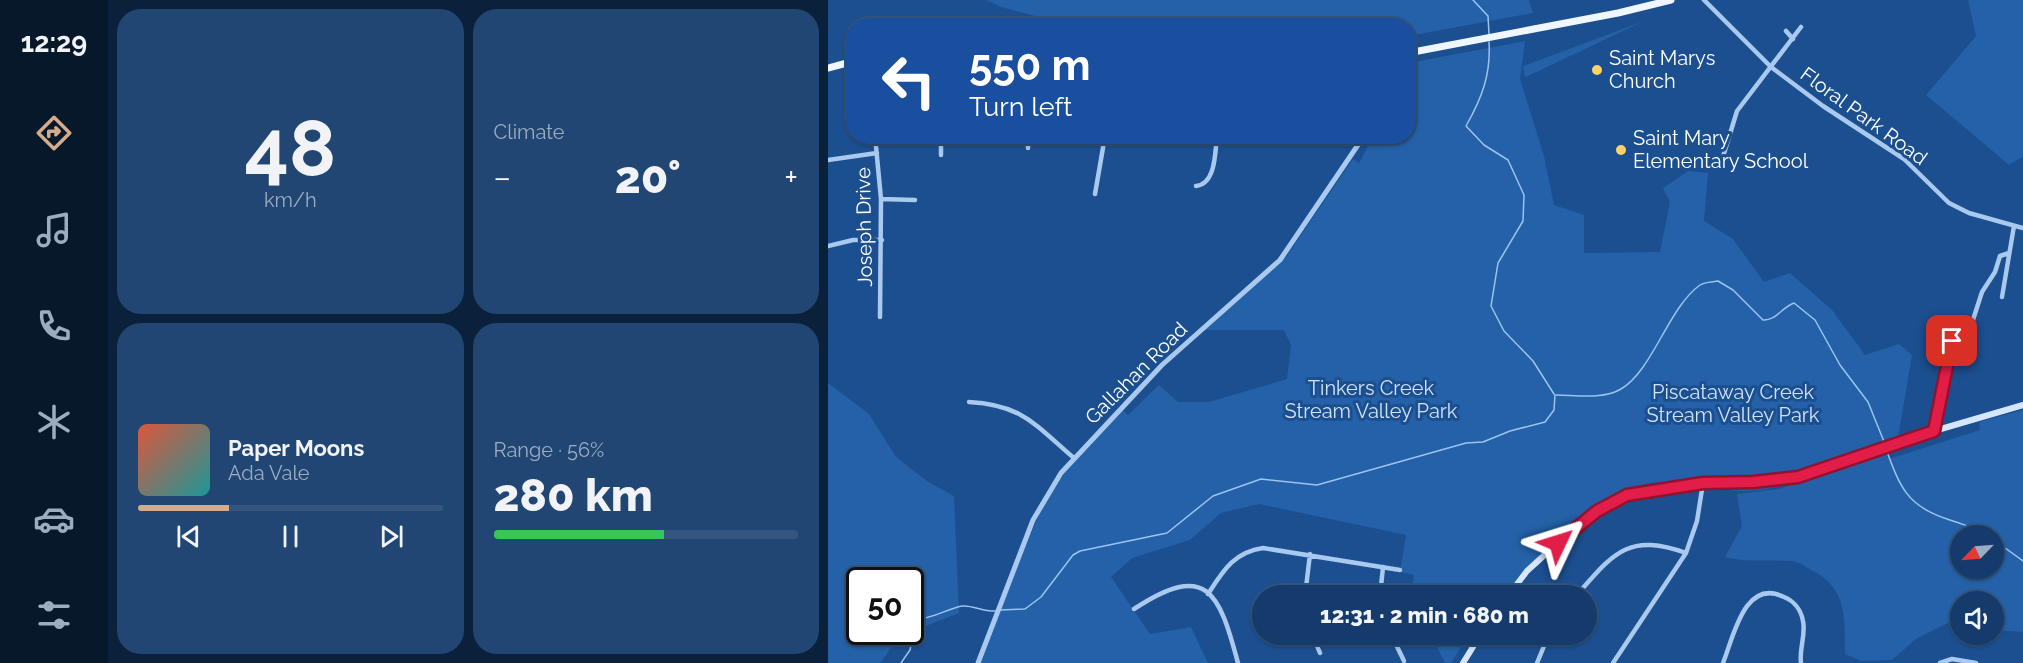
<!DOCTYPE html>
<html lang="en">
<head>
<meta charset="utf-8">
<style>
  body { margin:0; font-family:Raleway,sans-serif; background:#214673; color:#f1f3f6; height:100vh; display:flex; flex-direction:column; font-size:22px; white-space:nowrap }
  * { box-sizing:border-box; margin:0 }
  p { font-size:20px; color:#9dadc1 }
  .icon { flex:none; width:33px; height:33px; fill:none; stroke:currentColor; stroke-width:2; stroke-linecap:round; stroke-linejoin:round }
  .map { position:relative; flex:1; overflow:hidden }
  .drawer { display:flex; flex-direction:column; gap:9px; padding:9px; background:#0b203b; width:720px }
  .drawer>* { flex:none }
  .hud { position:absolute; left:18px; top:18px; width:570px; height:126px; border-radius:24px; box-shadow:0 2px 4px #0004,0 0 0 2px #33557e; background:#1a4fa0; color:#fff; overflow:hidden }
  .needle { width:39px; rotate:245deg }
  .buttons { position:absolute; left:1122px; top:525px; display:grid; gap:12px }
  .buttons a { display:grid; place-items:center; width:54px; height:54px; border-radius:50%; background:#143b6b; box-shadow:0 2px 4px #0004,0 0 0 2px #33557e; font-size:30px }
  .speed { position:absolute; left:18px; top:567px; display:flex; gap:12px; font-size:30px; font-weight:700; text-align:center }
  .speed>* { display:grid; place-content:center; width:78px; height:78px; border-radius:50%; background:#143b6b; box-shadow:0 2px 4px #0004,0 0 0 2px #33557e; line-height:1 }
  .speed .limit { border:3px solid #111; border-radius:9px; background:#fff; color:#111 }
  .pin { position:absolute; display:grid; place-items:center; width:51px; height:51px; color:#fff; margin:-26px; border-radius:12px; box-shadow:0 3px 9px #0006 }
  .me { position:absolute; width:66px; margin:-33px; rotate:49deg; stroke-linejoin:round; filter:drop-shadow(0 0 4px #0008) }
  .turn { display:flex; align-items:center; gap:21px; height:126px; padding:0 24px; font-size:27px }
  .turn .icon { width:78px; height:78px; stroke-width:2.5 }
  .turn b { display:block; font-size:42px; line-height:51px }
  .big { font-size:45px; font-weight:800; line-height:1.1 }
  .drawer .widget { flex:1; display:flex; flex-direction:column; justify-content:center; gap:9px; min-width:0; padding:0 21px; border-radius:24px; background:#214673 }
  .drawer .dial { align-items:center; gap:0 }
  .dial b { font-size:78px; line-height:1 }
  .song { display:flex; align-items:center; gap:18px }
  .cover { width:72px; height:72px; border-radius:9px; background:linear-gradient(135deg,hsl(10 70% 55%),hsl(180 70% 35%)) }
  .played { height:6px; border-radius:3px; background:linear-gradient(90deg,#d6ab8b 30%,#33557e 30%) }
  .keys { display:flex; justify-content:space-around; direction:ltr }
  .heat { display:flex; justify-content:space-between; align-items:center; font-size:33px; direction:ltr }
  .charge { height:9px; border-radius:4px; background:linear-gradient(90deg,#34c759 56%,#33557e 0) }
  .drawer .tiles { flex:1; display:grid; gap:9px; grid-template-columns:repeat(2,1fr) }
  .trip { position:absolute; left:424px; top:585px; width:345px; height:60px; border-radius:30px; background:#143b6b; box-shadow:0 2px 4px #0004,0 0 0 2px #33557e; font-weight:800; line-height:60px; text-align:center }
  main { display:flex; flex:1; min-height:0 }
  .tabs { display:flex; flex-direction:column; width:108px; justify-content:space-around; align-items:center; background:#08182b; color:#9dadc1 }
  .tabs .icon { width:42px; height:42px }
  .tabs .active { color:#d6ab8b }
  .tabs b { font-size:27px; color:#f1f3f6 }
  .map>svg:first-child { display:block }
</style>
</head>
<body>
<main>
<nav class="tabs">
<b>12:29</b>
<svg class="icon active" aria-label="directions" viewBox="0 0 24 24"><path d="M12 3l9 9-9 9-9-9zM9 14v-3h6M13 9l2 2-2 2"/></svg>
<svg class="icon" aria-label="music" viewBox="0 0 24 24"><path d="M9 18V5l10-2v13"/><circle cx="6" cy="18" r="3"/><circle cx="16" cy="16" r="3"/></svg>
<svg class="icon" aria-label="phone" viewBox="0 0 24 24"><path d="M5 4h4l2 5-3 2q2 4 5 5l2-3 5 2v4C11 20 4 13 5 4z"/></svg>
<svg class="icon" aria-label="climate" viewBox="0 0 24 24"><path d="M12 3v18M4 7l16 10M4 17L20 7"/></svg>
<svg class="icon" aria-label="car" viewBox="0 0 24 24"><path d="M5 17H2v-5l4-1 3-4h7l3 4 3 1v5h-3M9 17h6M6 11h13"/><circle cx="7" cy="17" r="2"/><circle cx="17" cy="17" r="2"/></svg>
<svg class="icon" aria-label="filters" viewBox="0 0 24 24"><path d="M4 7h16M4 17h16"/><circle cx="9" cy="7" r="2"/><circle cx="15" cy="17" r="2"/></svg>
</nav>
<section class="drawer">
<div class="tiles">
<div class="widget dial"><b>48</b><p>km/h</p></div>
<div class="widget"><p>Climate</p>
<div class="heat"><a>−</a><b class="big">20°</b><a>+</a></div>
</div>
<div class="widget">
<div class="song"><i class="cover"></i><div><b>Paper Moons</b><p>Ada Vale</p></div></div>
<div class="played"></div>
<div class="keys"><svg class="icon" aria-label="previous" viewBox="0 0 24 24"><path d="M18 5L8 12l10 7zM5 5v14"/></svg><svg class="icon" aria-label="pause" viewBox="0 0 24 24"><path d="M8 5v14M16 5v14"/></svg><svg class="icon" aria-label="next" viewBox="0 0 24 24"><path d="M6 5l10 7-10 7zM19 5v14"/></svg></div>
</div>
<div class="widget"><p>Range · 56%</p><b class="big">280 km</b><div class="charge"></div></div>
</div>
</section>
<div class="map">
<svg width="1195" height="663" viewBox="0 0 1195 663">
  <rect width="100%" height="100%" fill="#1b4f8f"/>
  <path fill="#2461a8" fill-rule="evenodd" d="M158,0H701L705,13L581,36L580,26L242,25L173,7Z
    M1140,0H1195V157L1181,165L1098,95L1148,36Z
    M816,21L698,77H697L695,66Z
    M697,41L692,79L716,156L726,205L756,215V253L832,252L842,202L835,188L860,171L880,173L876,221L905,239L936,282L962,273L1004,310L1037,355L1071,344L1084,355L1070,438L1053,442V448C1014,463 973,483 932,490C900,495 872,482 841,482C771,480 720,549 678,595H583L586,575L572,572L578,535L431,504L393,513L362,540L304,558L283,577L322,634L363,627L380,663H150L220,492L294,409L300,415L331,385L350,402H381L459,379L463,345L456,330H375L458,257L525,159L531,163L545,137L580,136L581,63Z
    M0,383L41,414L68,457L99,481L126,496L131,613L72,636L52,663H0ZM32,580H82V632H32Z
    M1195,410V632L1166,630V602H1132V624L1122,622L1088,639L1064,660L1033,661L1017,654C1017,619 1019,587 983,570C977,566 969,561 962,561C939,559 921,563 897,557L914,526L909,494L951,489L1057,452L1061,459L1152,430L1151,422ZM1132,536H1166V568H1132Z
    M603,635H650L641,649L635,644L623,663H617Z"/>
  <g fill="none" stroke-linecap="round" stroke-linejoin="round">
    <path stroke="#9cc4f0" stroke-width="1.5" d="M645,0L660,16L661,34
      M661,42C663,74 654,98 638,126L656,145L680,160L696,195L695,221L670,263L663,306L676,331L705,361L726,394
      M728,395C747,395 775,400 793,389C825,370 840,308 872,285C876,282 884,282 890,281L905,290L935,320C948,321 954,307 966,303L987,320L1012,365L1040,402L1057,444
      M1058,449C1072,487 1079,506 1119,519C1134,524 1146,527 1159,536
      M1166,540L1195,561
      M172,610L197,609L213,597L245,555L252,551L339,533L385,496L433,479L489,485L638,443L655,442L682,431L717,422L726,410L727,395
      M73,663L82,650L88,619C105,619 118,609 134,606C145,605 156,612 168,611"/>
    <path stroke="#a9c9ee" stroke-width="4.5" d="M876,0L943,67L995,106L1076,159L1121,203L1141,213L1195,228
      M958,31L965,39
      M47,136L53,199L52,317
      M113,136V155
      M200,148V136
      M0,160L49,153
      M894,160L909,111L973,27
      M368,186C388,184 387,152 389,136
      M267,194L277,136
      M53,199L87,200
      M0,246L25,240H54
      M1174,297L1186,226
      M1143,326L1154,292L1167,272L1172,256L1181,253
      M141,402C195,405 207,425 246,458
      M1106,431L1124,341
      M380,594C395,571 406,552 435,548L572,570
      M477,596L482,554
      M552,596L555,567
      M748,596C785,554 799,532 858,553
      M306,609C379,561 391,592 410,663
      M484,634L492,653
      M563,634L576,661
      M709,663L721,634
      M785,663L858,553L869,521L875,483
      M895,663C905,639 916,577 956,597C966,601 973,610 975,621C978,635 971,649 973,663
      M1112,663L1124,659L1148,663"/>
    <path stroke="#a9c9ee" stroke-width="5" d="M150,663L205,520L233,473L334,365L452,260L536,136"/>
    <path stroke="#d6e6fa" stroke-width="6" d="M680,596L699,571L744,530L769,511L799,495L875,483L925,482L970,477L1106,431L1195,405
      M635,663L653,634"/>
    <path stroke="#f0f6ff" stroke-width="7" d="M580,53L790,13L843,0
      M0,68L26,61"/>
  </g>
  <g fill="none" stroke-linecap="round" stroke-linejoin="round">
    <defs>
      <path id="route" d="M730,543L769,511L799,495L875,483L925,482L970,477L1106,431L1124,341"/>
    </defs>
    <use href="#route" stroke="#92132f" stroke-width="15"/>
    <use href="#route" stroke="#e11d48" stroke-width="10"/>
  </g>
  <g fill="#ffd166" stroke="#1b4f8f" stroke-width="2">
    <circle cx="769" cy="70" r="6"/>
    <circle cx="793" cy="150" r="6"/>
  </g>
  <g text-anchor="middle" stroke-width="6" stroke-linejoin="round" paint-order="stroke">
    <g font-size="20" fill="#fff" stroke="#1b4f8f" text-anchor="start">
      <text x="781" y="65">Saint Marys<tspan x="781" dy="23">Church</tspan></text>
      <text x="805" y="145">Saint Mary<tspan x="805" dy="23">Elementary School</tspan></text>
    </g>
    <g font-size="20" fill="#fff" stroke="#1b4f8f">
      <text transform="translate(1036 116) rotate(36)" y="7">Floral Park Road</text>
      <text transform="translate(36 227) rotate(-91)" y="7">Joseph Drive</text>
      <text transform="translate(308 373) rotate(-45)" y="7">Gallahan Road</text>
    </g>
    <g font-size="20" fill="#cfe3fa" stroke="#1b4f8f">
      <text x="543" y="395">Tinkers Creek<tspan x="543" dy="23">Stream Valley Park</tspan></text>
      <text x="905" y="399">Piscataway Creek<tspan x="905" dy="23">Stream Valley Park</tspan></text>
    </g>
  </g>
</svg>
<div class="buttons">
<a><svg class="needle" viewBox="-14 -14 28 28"><path d="M0-13l5 13h-10z" fill="#e53935"/><path d="M0 13l5-13h-10z" fill="#9dadc1"/></svg></a>
<a><svg class="icon" aria-label="sound" viewBox="0 0 24 24"><path d="M4 9h4l5-4v14l-5-4H4zM17 9q2 3 0 6"/></svg></a>
</div>
<div class="speed"><div class="limit">50</div></div>
<div class="pin" style="left:1124px;top:341px;background:#d93025"><svg class="icon" aria-label="arrive" viewBox="0 0 24 24"><path d="M6 21V4h12l-3 4 3 4H6"/></svg></div>
<svg class="me" style="left:730px;top:543px" viewBox="-20 -20 40 40"><path d="M0-17L14 15 0 8-14 15z" fill="#e11d48" stroke="#fff" stroke-width="4"/></svg>
<div class="trip">12:31 · 2 min · 680 m</div>
<div class="hud">
<div class="turn"><svg class="icon" aria-label="left" viewBox="0 0 24 24"><path d="M17 20v-9H6M10 6l-5 5 5 5"/></svg><div><b>550 m</b>Turn left</div></div>
</div>
</div>
</main>
</body>
</html>
